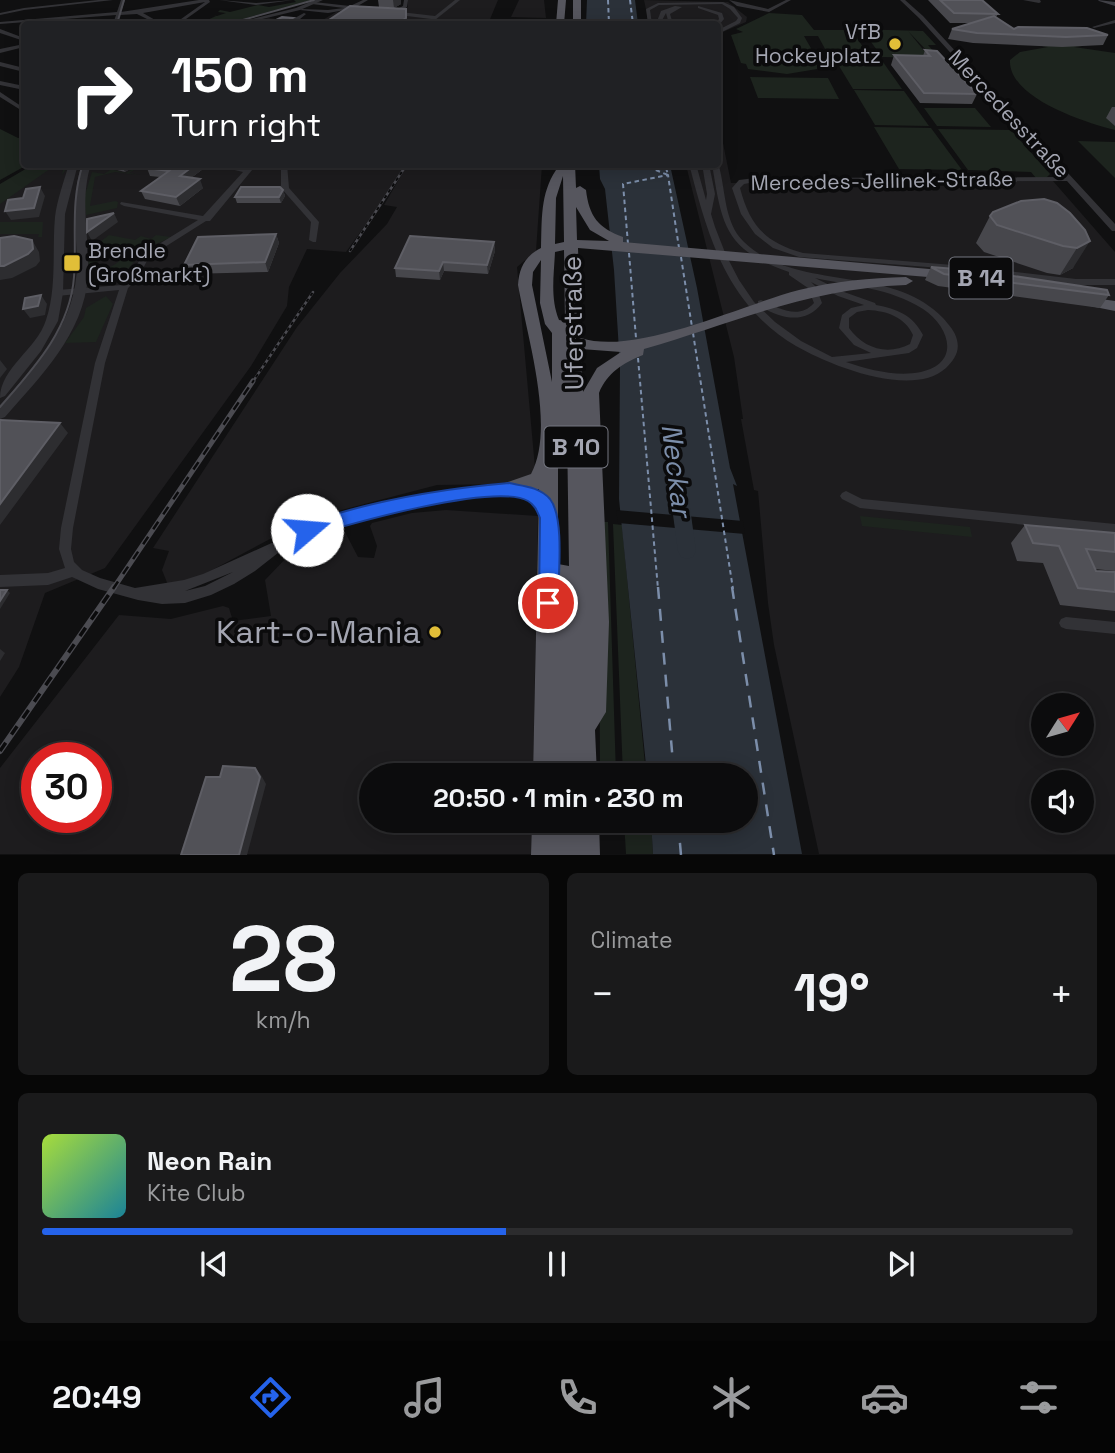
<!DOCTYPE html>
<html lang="en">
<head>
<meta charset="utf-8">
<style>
  body { margin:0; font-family:"Space Grotesk",sans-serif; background:#1a1a1b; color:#f1f3f6; height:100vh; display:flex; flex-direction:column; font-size:26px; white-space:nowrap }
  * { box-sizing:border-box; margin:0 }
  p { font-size:23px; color:#9a9b9d }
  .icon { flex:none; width:38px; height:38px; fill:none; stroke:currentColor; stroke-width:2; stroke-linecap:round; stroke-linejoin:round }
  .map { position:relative; height:855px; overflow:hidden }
  .details { display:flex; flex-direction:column; gap:18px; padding:18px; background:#070707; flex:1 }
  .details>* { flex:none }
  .top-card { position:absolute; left:21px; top:21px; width:700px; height:147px; border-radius:7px; box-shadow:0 4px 18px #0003,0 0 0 2px #2c2c2e; background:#202124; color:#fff; overflow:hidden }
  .needle { width:46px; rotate:53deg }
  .buttons { position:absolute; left:1031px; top:693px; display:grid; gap:14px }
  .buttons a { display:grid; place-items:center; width:63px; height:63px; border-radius:50%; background:#0c0c0d; box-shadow:0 4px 18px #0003,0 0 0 2px #2c2c2e; font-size:35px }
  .speed { position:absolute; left:21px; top:742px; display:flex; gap:14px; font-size:35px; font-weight:700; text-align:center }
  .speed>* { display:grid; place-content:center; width:91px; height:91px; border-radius:50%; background:#0c0c0d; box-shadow:0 4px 18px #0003,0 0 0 2px #2c2c2e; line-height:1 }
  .speed .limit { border:10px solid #d22; background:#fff; color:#111 }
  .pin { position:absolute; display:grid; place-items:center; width:60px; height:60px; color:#fff; margin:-30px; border:4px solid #fff; border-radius:50%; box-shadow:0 2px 7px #0007 }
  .me { position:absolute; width:77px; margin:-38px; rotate:72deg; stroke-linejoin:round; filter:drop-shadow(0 0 5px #0008) }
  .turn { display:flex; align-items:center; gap:24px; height:147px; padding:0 35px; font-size:32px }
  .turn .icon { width:91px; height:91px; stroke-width:2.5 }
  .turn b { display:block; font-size:49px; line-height:60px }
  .big { font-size:52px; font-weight:700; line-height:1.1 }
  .details .widget { flex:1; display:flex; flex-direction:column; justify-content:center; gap:10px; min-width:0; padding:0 24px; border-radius:10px; background:#1a1a1b }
  .details .dial { align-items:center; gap:0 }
  .dial b { font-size:91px; line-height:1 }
  .song { display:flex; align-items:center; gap:21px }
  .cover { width:84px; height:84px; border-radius:10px; background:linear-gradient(135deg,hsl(80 70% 55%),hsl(190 70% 35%)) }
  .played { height:7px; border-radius:4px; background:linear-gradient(90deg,#2563eb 45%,#2c2c2e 45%) }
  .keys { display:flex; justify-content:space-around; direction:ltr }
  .heat { display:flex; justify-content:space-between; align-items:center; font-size:38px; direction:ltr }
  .details .tiles { flex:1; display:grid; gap:18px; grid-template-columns:1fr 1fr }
  .widget:last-child { grid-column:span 2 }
  .trip { position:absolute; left:359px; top:763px; width:399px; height:70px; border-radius:35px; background:#0c0c0d; box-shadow:0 4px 18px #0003,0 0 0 2px #2c2c2e; font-weight:700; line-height:70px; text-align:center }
  .menu { display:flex; height:112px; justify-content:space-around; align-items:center; background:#050505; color:#9a9b9d }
  .menu .icon { width:49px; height:49px }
  .menu .on { color:#2563eb }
  .menu b { font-size:32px; color:#f1f3f6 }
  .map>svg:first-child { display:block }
</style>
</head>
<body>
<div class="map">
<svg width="1115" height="855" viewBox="0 0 1115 855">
  <rect width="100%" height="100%" fill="#101011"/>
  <path fill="#1d1c1e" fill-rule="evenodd" d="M408,0H498L488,24H239L268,18L316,24L336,12L349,10L397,15L408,7Z
    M519,0H544L546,18L511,17Z
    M644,0L728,2L747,17L746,22L718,34V24H649Z
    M718,118L731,183L1053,181L1115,252V854H819L774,645L768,603L758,491L754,490L741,419H743L734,357L686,165L718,164ZM1043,705H1082V744H1043ZM1043,782H1082V821H1043Z
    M94,164L542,165L536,251L517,267L535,468L528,479L508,484L437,485L330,513L285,531L199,577L168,585L162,570L169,551L153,548L297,327L340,273L387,224L397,207L384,205L402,174L346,252L307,249L289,287L287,306L251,366L105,568L45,593L19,667L0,697V199L52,165L92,168Z
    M446,510L538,516L533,775H371V821H532L531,854H0V768L119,615L171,619L223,606L229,608L233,621L271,616L265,580L291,553L340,531L345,532L358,557L374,558L377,546L370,526L372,523L412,513ZM37,758H96V817H37Z"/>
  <path fill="#1d241e" d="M294,0H311L224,24H199L216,16L212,15L217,16L226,13L218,12L220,10L230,12L258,5L269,7L296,2Z
    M769,13L802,15L814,30H851L871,58H830L818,36H804L820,64L817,69L787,74L748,69L746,64L741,63L731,35L743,32L736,29Z
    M855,29L923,31L936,45H928L934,52H928L908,31L930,58L882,57L863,31Z
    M1072,41L1082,46L1074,47L1115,53V130C1086,123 1008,98 1010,60L1020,52L1048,47L1035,45Z
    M836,61L883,62L902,89H853Z
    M750,77L828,78L839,99L758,98Z
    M854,90L904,91L929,126L875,125Z
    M924,108H975L991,127L937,126Z
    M874,127L931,128L962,170L899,169Z
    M0,129L18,138L24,137L27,165L0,180Z
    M938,129L1011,130L1050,174L1046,178H1036L1031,172L968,170Z
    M1078,141L1115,142V178Z
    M34,164L69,165L62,175L64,165L54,166L0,204V184Z
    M125,164L114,170L126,173L142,165L129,173L140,175L115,172L95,177L90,206L115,201L118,202L117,208L86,215L84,198L92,172L104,174L118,165Z
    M0,222H43L42,237H38L39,234H0Z
    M109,235L135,240L141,236L151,239L156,235L171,237C148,250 129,249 103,247L92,257L97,258L98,270C121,268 119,252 143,253C123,270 126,283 95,283L89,277L88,242H100Z
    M106,296L113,304L96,342L65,343L84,317L86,308Z
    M860,516L970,527L972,537L862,526Z
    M599,522H608L616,775H600Z
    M613,524L622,525L646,775H623Z
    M624,821H651L653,854H626Z"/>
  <path fill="#2b3139" d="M587,0H635L638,24H586Z
    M599,165H670L697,288L730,468L737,486L733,484L802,854H653L651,821H746V775H647L619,499L620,367L614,270L605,189L600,179Z"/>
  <path fill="#101011" d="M616,510L743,521L745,534L618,523Z"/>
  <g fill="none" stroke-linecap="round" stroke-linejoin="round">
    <path fill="#2b3139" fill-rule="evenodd" d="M679,486L685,488L688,493L696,551L693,557L687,559L681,557L678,551L670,493L673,488Z"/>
    <path stroke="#7c8eaa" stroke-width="2" stroke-dasharray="4.5 3.5" stroke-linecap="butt" d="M608,0L609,24
      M630,0L633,24
      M641,164L668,175L665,164
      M628,244L623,184L668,175L679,248
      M629,253L636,338
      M681,257L692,327
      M693,333L733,589
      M638,358L658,589"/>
    <path stroke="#7c8eaa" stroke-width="2.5" stroke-dasharray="12 10" stroke-linecap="butt" d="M658,587L674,775
      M732,587L774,855
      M678,821L681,855"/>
    <path fill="#323236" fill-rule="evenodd" d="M98,0H113L24,10L0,15V13L24,8Z
      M121,0H125L121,12L199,0H209L210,2L179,24H174L205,2L143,13L162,24H157L137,14L120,15L117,24H113L116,15L0,24V22L117,12Z
      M219,0L256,3L293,0L256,5Z
      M363,0H368L356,7L362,8L360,10L351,9L328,13L300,10L302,9L328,10L344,8L312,4L314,2L350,6Z
      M404,0H408L407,7L400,12L435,16L455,0H460L430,24H426L431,19L391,14V12L403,6Z
      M729,0L768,9L786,0H791L769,12L737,6Z
      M900,0H905L923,16L1115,224V231H1112L1067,181L755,182L744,184L740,188C750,226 765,242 803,253L966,266L1076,279H1115V285H1076L966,270L799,257L773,248L755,234L741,214L732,188L739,180L755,178L1063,177L919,18Z
      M1023,0H1040L1041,2L1039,3Z
      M723,2L734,7L742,18L740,23L720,33H718V30L736,21L738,18L730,9L722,4L659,5L650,10L652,24H648L646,9L658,3Z
      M675,6L682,7L670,14L673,24H669L666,13L660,24H656L661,11Z
      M698,6L722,13L724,19L719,25L715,24L719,19L718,15L698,8Z
      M304,13L306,14L300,19L321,23L319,24L293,21V19Z
      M1115,20V23L1094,28L1092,27Z
      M0,29L24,38V41L0,33Z
      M24,44V47L0,53V49Z
      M0,62L24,68V72L0,66Z
      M0,81L24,86V90L0,85Z
      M0,92L24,108V112L0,97Z
      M718,163C726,188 723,222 744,242C798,293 891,263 943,318C949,325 955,331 957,340C960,352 954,360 946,368C912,399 829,365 796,346C778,336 761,321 748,305C715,265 702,213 689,164H696L706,200L707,194L702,164H709L715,194L711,214L715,227L726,255L739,280L754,302L775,322L801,341L832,357L871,353L854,345L839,328L842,315L851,308L864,305L838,296L811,282L816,287L822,303C805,326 779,318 758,305V301L761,300C778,307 798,321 814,303L808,288L789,275V272C725,250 722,226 712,164H718ZM815,278C852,286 890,288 923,309C950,327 961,363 921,372C896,377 870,370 846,362L909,353L917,348L923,335C913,315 897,309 876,305L875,303L844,292ZM868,310C887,311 905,317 913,335L910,344C887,356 863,348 849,328V318L857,312Z
      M209,164H225L246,169L250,164H257L210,221H206L149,257L138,278L128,288L105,363L73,528L71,549L74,562L82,570L100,578L135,588L184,580L203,574L329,517L413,496L509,485L513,486L515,489L513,492L509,493L413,506L331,526L283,549L255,571L234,584L211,595L185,603L162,604L138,600L98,589L72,577L48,585L0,587V575L48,573L65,568L59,549L61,528L95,363L119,290L57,296L53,293L57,290L122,285L131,275L143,254L198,220L124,206L120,204L121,202L203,216L243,172ZM233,572L205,586L185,591Z
      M281,164H287L289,188L319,222L316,242H313L309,240L311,222L281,188Z
      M846,491L862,499L1115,524V534L860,508L842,499L840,496L842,493Z
      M1066,617L1115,622V634L1066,629L1061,627L1059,623L1061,619Z"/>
    <path fill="#323236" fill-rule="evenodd" d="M315,0H323L300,10L241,24H232L296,8Z
      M69,164H78L65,214L63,293L58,321L41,351L5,396L0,398C0,368 37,349 46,320C57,288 52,250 55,217C57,200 64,181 69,164Z
      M82,164H91C79,202 90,238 88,276C84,334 40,377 5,417L0,419V405C38,363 78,322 77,261C76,228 71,197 82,164Z"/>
    <path fill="#404046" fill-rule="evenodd" d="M1098,0L1115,2V6L1099,1Z"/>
    <path fill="#56565e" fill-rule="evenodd" d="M558,0H566L564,24H556Z
      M573,0H581V24H573Z
      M563,164H575L576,188L580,186L586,190C589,216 598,228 623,237V242L952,271L959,275L952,279L578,248L581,338C636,356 741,305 799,290C835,281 870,278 906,277L913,281L906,285C810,288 734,323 644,349L643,355C623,363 607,373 599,393L609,622L606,712L595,730L597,775H533L539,489L509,496L502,494L500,489L502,484L531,474C556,428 527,336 518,285C519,268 525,256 541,248C542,220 540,194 556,170L563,169ZM563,176L564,242L555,244L556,198ZM576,207L590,230L609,241L577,240ZM564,250L565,321L559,320C550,298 554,275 555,252ZM541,260L540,303L545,324L552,333V382L532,285L533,272ZM581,349L621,352L597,368L583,392ZM558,430H567L569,566L558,564Z
      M1080,296L1115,301V311L1075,303L1073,300Z
      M532,821H599L600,855H531Z"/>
    <path stroke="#4b4b51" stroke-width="2" d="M117,24L124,0
      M228,24L314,0
      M0,407C33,369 70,330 74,277C77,238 70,202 83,164"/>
    <defs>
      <path id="rail-far2" d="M350,251L407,164
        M252,383L313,292"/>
      <path id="rail-far1" d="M113,589L253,381"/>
      <path id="rail" d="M0,751L114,587"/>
    </defs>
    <use href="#rail-far2" stroke="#4b4b51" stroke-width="2.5"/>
    <use href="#rail-far1" stroke="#4b4b51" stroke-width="5"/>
    <use href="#rail" stroke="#4b4b51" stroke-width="6"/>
    <use href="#rail-far2" stroke="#0b0b0c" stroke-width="2" stroke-dasharray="3.5" stroke-linecap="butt"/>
    <use href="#rail-far1" stroke="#0b0b0c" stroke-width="2.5" stroke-dasharray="9" stroke-linecap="butt"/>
    <use href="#rail" stroke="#0b0b0c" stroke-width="3.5" stroke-dasharray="10" stroke-linecap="butt"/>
  </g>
  <path fill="#47474c" d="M378,0H401V4L394,8L379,7Z
    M928,0H982L998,14L996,17L1014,29L1108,35L1103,45L1062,47L973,43L948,39L952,29L971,23H950Z
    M406,9L407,24H327L326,22Z
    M925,50L977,94L972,104L920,103L891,65L894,55L923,56Z
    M1112,107H1115V126L1106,118Z
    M94,164H137L125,172Z
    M151,164H201L203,169L191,178L203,188L180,206L145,199L141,191L160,177L150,176L147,168Z
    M283,190L285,196L281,203H237L235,197Z
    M990,216L1085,230L1073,268L1060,275L1047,273L984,252L976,243Z
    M276,234L279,243L268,272L188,274L184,265Z
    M494,242L495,251L488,274L444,271L440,280L396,277L395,268Z
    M931,267L1109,295L1100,308L938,286L925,280Z
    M1025,525L1115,533V571L1095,569L1096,571L1115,572V611L1060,605L1043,563L1017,561L1011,543Z"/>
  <path fill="#2d2d30" d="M393,0H401V4L394,8Z
    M406,9L407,24H401L400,22Z
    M293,18L294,24H282Z
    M128,164H137L125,172L123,168Z
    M196,164H201L203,169L183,184L180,176Z
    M200,179L203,188L180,206L176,197Z
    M40,187L45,196L39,217L11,220L5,211Z
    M283,190L285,196L281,203L279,197Z
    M114,213L118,222L92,241L87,232Z
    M276,234L279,243L268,272L265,262Z
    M32,240L39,252L40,261L36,266L12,278L0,280V266Z
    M1090,241L1073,268L1060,275L1077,248Z
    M494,242L495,251L488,274L487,265Z
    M443,262L444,271L440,280L439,271Z
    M41,295L47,304L45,315L30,318L23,309Z
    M0,360L7,369L0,378Z
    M60,423L68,433L0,525V504Z
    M7,590L10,593L0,609V601Z
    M0,649L5,653L0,661Z
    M255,768L261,775L266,784L247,855H239Z"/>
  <path fill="#515157" stroke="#5e5e65" stroke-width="2" d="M940,0H982L998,14L954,13Z
    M350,6L406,9V18L400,22L380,20L373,24H350L326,22Z
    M994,16L1014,29L1018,27L1087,28L1108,35L1066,37L977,33L952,29Z
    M282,17L293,18L282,24H268Z
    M925,50L937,51L977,94L924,93L894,55L930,56Z
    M108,164H128L123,168Z
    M151,164H196L180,176L200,179L176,197L141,191L169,171L147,168Z
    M40,187L34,208L5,211L8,200L23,198L26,189Z
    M241,187H280L283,190L279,197H235Z
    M1044,199L1057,203L1070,213L1085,230L1090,241L1077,248L1063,246L997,225L990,216L993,212L1021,201Z
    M114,213L87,232V219Z
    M276,234L265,262L184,265L198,237Z
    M14,236L32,240L33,249L28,254L4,266H0V238Z
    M410,236L494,242L487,265L443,262L439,271L395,268Z
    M931,267L980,271L1107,290L1109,295L944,274Z
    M41,295L38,306L23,309L25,298Z
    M0,420L60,423L0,504Z
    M1025,525L1115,533V552L1086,549L1096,571L1115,572V592L1078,588L1059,546L1033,543Z
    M0,590H7L0,601Z
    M223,766L255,768L260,777L239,855H181L206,777H220Z"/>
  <path fill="#2563eb" stroke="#184099" stroke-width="2" d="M509,483C523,486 540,487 550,499C565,518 558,578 558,603L555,610L548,612L542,610L539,603L540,518C537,511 535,505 528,501C494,482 347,525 307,537L301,535L298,530L301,525C369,501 438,489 509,483Z"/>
  <g fill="#e1be38" stroke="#0b0b0c" stroke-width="2.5">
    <circle cx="895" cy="44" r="7"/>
    <rect x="63" y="254" width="18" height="18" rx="3.5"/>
    <circle cx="435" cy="632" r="7"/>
  </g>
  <g text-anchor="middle" stroke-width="7" stroke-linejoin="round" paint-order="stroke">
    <g font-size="21" fill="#a3a5b1" stroke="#0b0b0c" text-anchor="end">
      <text x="881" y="39">VfB<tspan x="881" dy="24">Hockeyplatz</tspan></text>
      <text x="88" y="258" text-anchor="start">Brendle<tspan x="88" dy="24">(Großmarkt)</tspan></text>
    </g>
    <g font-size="21" fill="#a3a5b1" stroke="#0b0b0c">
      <text transform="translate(1009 114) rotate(47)" y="7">Mercedesstraße</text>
      <text transform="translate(882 181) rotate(-1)" y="7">Mercedes-Jellinek-Straße</text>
    </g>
    <g fill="#0b0b0c" stroke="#757780" stroke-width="2">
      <rect x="949.5" y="257.5" width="63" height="41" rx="5"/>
      <rect x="544.5" y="426.5" width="63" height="41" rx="5"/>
    </g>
    <g font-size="24" font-weight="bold" fill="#a3a5b1">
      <text x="981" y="286">B 14</text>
      <text x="576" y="455">B 10</text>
    </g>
    <g font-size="26" fill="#a3a5b1" stroke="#0b0b0c">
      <text transform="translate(573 323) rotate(-91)" y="9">Uferstraße</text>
    </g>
    <g font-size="28" font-style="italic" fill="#7c8eaa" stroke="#0b0b0c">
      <text transform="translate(677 470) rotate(83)" y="10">Neckar</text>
    </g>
    <g font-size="32" fill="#a3a5b1" stroke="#0b0b0c" text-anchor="end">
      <text x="421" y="643">Kart-o-Mania</text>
    </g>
  </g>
</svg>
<div class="buttons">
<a><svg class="needle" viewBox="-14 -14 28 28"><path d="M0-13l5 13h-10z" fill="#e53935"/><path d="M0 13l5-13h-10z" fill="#9a9b9d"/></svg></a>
<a><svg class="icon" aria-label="sound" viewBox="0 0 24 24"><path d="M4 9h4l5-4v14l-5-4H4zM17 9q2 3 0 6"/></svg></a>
</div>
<div class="speed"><div class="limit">30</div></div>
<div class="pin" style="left:548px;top:603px;background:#d93025"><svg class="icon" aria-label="arrive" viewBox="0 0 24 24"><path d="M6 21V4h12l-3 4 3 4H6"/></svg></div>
<svg class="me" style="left:307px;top:530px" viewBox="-20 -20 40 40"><circle r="19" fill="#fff"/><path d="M0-13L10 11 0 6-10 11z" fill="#2563eb"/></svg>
<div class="trip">20:50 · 1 min · 230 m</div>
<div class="top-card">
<div class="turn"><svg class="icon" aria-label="right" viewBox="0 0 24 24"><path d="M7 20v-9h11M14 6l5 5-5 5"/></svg><div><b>150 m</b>Turn right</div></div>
</div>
</div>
<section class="details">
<div class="tiles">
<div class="widget dial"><b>28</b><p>km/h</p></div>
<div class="widget"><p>Climate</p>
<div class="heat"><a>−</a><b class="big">19°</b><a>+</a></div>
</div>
<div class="widget">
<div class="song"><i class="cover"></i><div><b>Neon Rain</b><p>Kite Club</p></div></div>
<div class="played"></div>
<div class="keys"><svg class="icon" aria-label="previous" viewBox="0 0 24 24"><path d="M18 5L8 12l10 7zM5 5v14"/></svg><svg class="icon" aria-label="pause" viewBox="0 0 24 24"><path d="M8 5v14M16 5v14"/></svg><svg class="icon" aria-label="next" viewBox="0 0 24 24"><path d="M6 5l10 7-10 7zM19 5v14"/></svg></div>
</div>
</div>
</section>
<nav class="menu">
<b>20:49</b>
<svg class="icon on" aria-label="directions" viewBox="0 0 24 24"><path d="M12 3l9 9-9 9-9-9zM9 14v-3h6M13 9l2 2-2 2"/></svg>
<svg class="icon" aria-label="music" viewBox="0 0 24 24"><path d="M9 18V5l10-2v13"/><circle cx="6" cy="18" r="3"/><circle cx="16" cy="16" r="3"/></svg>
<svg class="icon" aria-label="phone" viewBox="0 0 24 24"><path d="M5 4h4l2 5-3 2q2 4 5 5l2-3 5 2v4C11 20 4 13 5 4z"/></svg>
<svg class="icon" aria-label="climate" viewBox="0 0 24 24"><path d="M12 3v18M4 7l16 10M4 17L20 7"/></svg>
<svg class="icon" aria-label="car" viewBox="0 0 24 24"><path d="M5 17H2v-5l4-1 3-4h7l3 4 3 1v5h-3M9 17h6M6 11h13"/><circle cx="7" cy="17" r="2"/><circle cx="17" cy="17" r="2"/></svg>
<svg class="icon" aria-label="filters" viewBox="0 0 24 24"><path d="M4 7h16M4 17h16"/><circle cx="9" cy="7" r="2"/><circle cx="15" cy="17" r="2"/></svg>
</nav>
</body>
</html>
